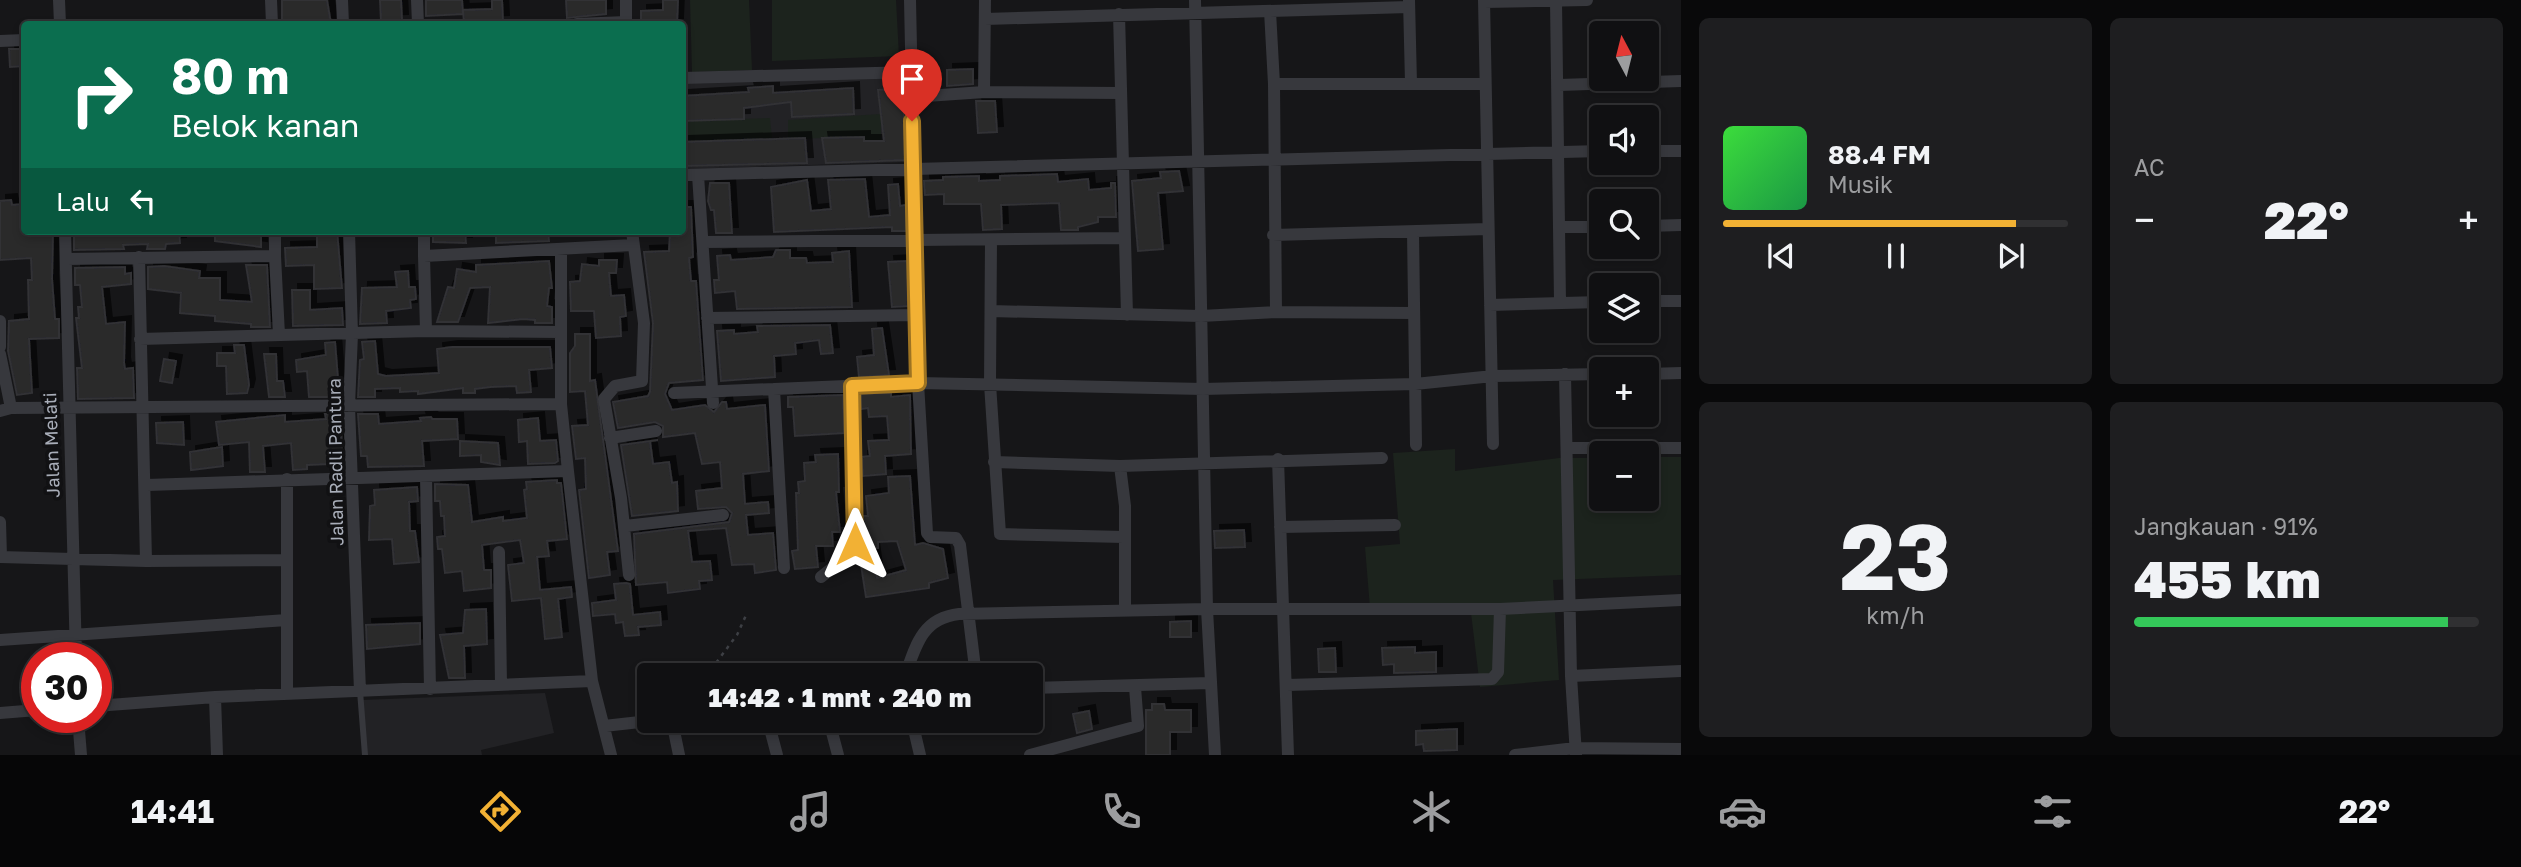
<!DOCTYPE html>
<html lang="id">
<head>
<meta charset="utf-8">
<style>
  body { margin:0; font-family:"Golos Text",sans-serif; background:#1e1e20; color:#f1f3f6; height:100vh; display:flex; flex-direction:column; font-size:26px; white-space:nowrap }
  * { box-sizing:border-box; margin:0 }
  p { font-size:23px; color:#9c9d9f }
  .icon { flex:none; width:38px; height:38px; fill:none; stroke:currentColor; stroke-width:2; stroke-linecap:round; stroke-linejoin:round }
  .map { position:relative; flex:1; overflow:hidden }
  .panel { display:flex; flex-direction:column; gap:18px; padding:18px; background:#09090a; width:840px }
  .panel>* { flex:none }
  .banner { position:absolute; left:21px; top:21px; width:665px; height:214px; border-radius:7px; box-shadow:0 4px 10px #0003,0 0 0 2px #303032; background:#0b6e4f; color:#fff; overflow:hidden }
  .needle { width:46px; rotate:353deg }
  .fabs { position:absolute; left:1589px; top:21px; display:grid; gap:14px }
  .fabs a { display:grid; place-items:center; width:70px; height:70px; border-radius:7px; background:#101012; box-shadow:0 4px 10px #0003,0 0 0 2px #303032; font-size:35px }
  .speed { position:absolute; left:21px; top:642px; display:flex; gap:14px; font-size:35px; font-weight:700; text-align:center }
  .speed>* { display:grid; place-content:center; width:91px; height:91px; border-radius:50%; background:#101012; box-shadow:0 4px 10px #0003,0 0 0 2px #303032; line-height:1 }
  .speed .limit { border:10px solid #d22; background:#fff; color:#111 }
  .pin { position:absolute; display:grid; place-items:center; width:60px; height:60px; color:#fff; margin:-72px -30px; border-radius:50% 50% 50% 0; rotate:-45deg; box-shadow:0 0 7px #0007 }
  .pin .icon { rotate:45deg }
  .me { position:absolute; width:77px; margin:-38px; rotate:0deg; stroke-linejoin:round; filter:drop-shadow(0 0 5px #0008) }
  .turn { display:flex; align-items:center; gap:24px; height:147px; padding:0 35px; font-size:32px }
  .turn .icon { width:91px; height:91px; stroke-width:2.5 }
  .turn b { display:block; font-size:49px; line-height:60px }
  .then { display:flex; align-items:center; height:66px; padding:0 35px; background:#0003; gap:14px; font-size:26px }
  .big { font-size:52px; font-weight:800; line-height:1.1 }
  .panel .widget { flex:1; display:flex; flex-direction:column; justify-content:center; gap:10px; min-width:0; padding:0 24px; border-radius:10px; background:#1e1e20 }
  .panel .dial { align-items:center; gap:0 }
  .dial b { font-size:91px; line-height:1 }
  .song { display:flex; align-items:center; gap:21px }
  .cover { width:84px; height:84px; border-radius:10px; background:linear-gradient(135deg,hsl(120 70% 55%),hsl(140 70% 35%)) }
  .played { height:7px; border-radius:4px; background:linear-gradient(90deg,#f2b134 85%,#303032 85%) }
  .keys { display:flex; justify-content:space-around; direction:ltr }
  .heat { display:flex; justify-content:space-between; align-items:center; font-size:38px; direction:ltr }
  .charge { height:10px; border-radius:5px; background:linear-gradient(90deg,#34c759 91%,#303032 0) }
  .panel .tiles { flex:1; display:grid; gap:18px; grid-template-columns:repeat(2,1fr) }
  .trip { position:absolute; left:637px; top:663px; width:406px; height:70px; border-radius:7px; background:#101012; box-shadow:0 4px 10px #0003,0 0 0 2px #303032; font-weight:800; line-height:70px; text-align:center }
  .dock { display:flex; height:112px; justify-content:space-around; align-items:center; background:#060607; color:#9c9d9f }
  .dock .icon { width:49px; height:49px }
  .dock .active { color:#f2b134 }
  .dock b { font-size:32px; color:#f1f3f6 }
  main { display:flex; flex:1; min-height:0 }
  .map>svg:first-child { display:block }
</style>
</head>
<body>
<main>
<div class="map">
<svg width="1681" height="755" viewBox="0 0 1681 755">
  <defs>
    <filter id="shadow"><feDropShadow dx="6" dy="-6" stdDeviation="0" flood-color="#0009"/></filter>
  </defs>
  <rect width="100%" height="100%" fill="#161618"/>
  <path fill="#222225" d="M907,76L906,162L683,169L682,82Z
    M545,693L554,733L481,750L482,755H365L362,700Z"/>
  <path fill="#1c231d" d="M690,0H749L752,70L692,72Z
    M772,0H896L899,56L772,61Z
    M881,114V141H864L863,137L788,139V120Z
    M770,118L772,139L683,142L682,121Z
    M1455,449V471L1559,458H1601V499H1647V457H1681V575L1553,580L1559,680L1480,687L1471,613L1370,608L1365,547L1400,544L1393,453Z"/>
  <path fill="#29292c" stroke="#303034" stroke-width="2" fill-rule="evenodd" filter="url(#shadow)" d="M282,0H327L331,24L282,22Z
    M380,0H401L402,20L381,21Z
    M426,0H462L463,14L426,16Z
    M492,0H502L503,21L464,23L463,10L492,9Z
    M566,0H606V14L567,18Z
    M663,0H678L677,24H641V11L663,10Z
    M9,49H24V66L10,67Z
    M973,69V84L947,86V70Z
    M773,86V93L853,88L854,114L792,117L791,102L744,108V119L682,121V96L749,92L748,88Z
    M903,89L905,160L826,163L822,138L864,137V141H884L878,90Z
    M976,101H995L997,132L978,133Z
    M805,138L807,163L682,166V142Z
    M1179,171L1183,191L1158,193L1163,249L1138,251L1132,181L1161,178L1160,172Z
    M1057,174L1058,182L1088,179L1089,190L1111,188V183H1115L1116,217H1098V222L1078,227V230H1061L1059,203L1001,205L1002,229L983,230L981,204H944V194L925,195L924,181L943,180V177L979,176V181L1000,180V176Z
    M865,179L869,217L890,215L888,185L898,184L900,206L906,205V231H892V227L774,232L771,187L807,180L811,211L831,209L828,180Z
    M710,183H729L732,233H716L714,210H711L708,201Z
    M11,200L12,205L24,204V231H53L52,279L55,319H59V338L29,339L32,393L17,395L8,351L9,321L29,319L28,280H32L31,258L0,260V201Z
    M682,207H691L693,257L689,258L691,281H696L703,380L669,383L665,394L672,410L705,405L714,412L722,402H726L727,409L765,405L769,471L743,474L745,504L768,502L769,513L746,515L748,535L773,533L776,570L755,573L754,564L732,565L726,528L688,531L692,562L710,561L712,580L699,581L700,589L668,593L667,582L636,585L634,534L729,522L732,513L726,507L698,509L696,491L722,488L720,462L702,464L695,433L663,437V426L655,422L618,428L613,402L648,396L650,392L653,323L644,252L669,251L670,231H682Z
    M74,231H179L180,243L166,244L165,249H147L148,244L123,245L124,249L74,250Z
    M215,231H261V247L215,241Z
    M317,231H337L342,288L314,289V265L286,266L285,248L317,247Z
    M433,231H465L466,243L433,242Z
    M496,231H548L549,241L496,243Z
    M776,250H790V258H806L807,263L833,262L832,253L849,251L852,307L737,309L735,291L715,293L714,280H719L717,256L730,255L731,260L773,257Z
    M599,260H617L616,273H609L611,296L624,295L626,316L620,317L621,336L596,338L594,311H571L570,282L580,281L582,264L599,266Z
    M549,261L552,288H549L547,306L552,307V323H535V320L523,319L488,323L490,287L470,288L458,322H437L448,287L454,288L457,269L476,272V265Z
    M907,261L908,306L892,307L888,262Z
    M246,265H267L270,327H251V324L215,321V316L180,313L181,293L148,289V267L164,266L200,271L199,278H220V300L252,302Z
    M125,267V274L131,273V284L102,287L106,324L125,322L124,363L125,369L133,368L134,398L78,399L77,368H82L76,318H79L78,307H82L80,285H75V268Z
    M408,271L409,287H415L416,299L410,300L411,308L386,311L387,323L360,324L362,288L397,287L395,272Z
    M292,290H310V310L342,308L343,325L293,326Z
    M830,325L833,353L821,354L819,340L795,343L796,354L774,356L775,377L721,381L717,331L734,330V334L758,332L757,326Z
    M882,328L889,375L859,377L857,357L874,355L872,329Z
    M575,334H590V381L595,380L618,551L607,552L610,575L589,578L579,490L586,489L585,458L576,459L572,426L588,425L585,391L570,392V353L575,346Z
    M375,341L378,374L386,376L439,373L437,349L452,347H550L552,368L529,370L531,392L517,393L516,386L490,387L475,389V393H463V388L418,394V391L400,392V388L375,389V397H358L360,360L364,359L362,342Z
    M335,342L338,379H341V397H309L307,371L297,372L296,360L326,355L325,343Z
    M234,345H244L249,385L247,393L227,394L226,366H217V353H235Z
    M264,354H276L277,381H283L285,397H269Z
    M164,359L176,361L172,383L160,381Z
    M891,393V397L910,395L911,454L885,456L886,474L863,476L862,457L870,456L868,441L889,440L887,416L869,417L868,408L861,409V394Z
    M843,395L844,433L795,436L793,407H788V397Z
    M325,414H341L342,467L331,468L330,464L307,465V469L293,470L291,443L263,446L265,472H250L249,442L219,445L216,422L285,415V422L326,419Z
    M358,414H378L379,424L421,421L420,418L431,417L432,419H457L458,439L422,441L424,466L368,467L367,456H361Z
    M538,418L540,441L556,440L558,461L555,463L528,464L527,441L519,442L518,420Z
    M183,422L184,445L157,443L156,423Z
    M658,440L650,441L653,464L669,462L672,483L677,482L678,511L632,516L621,445Z
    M460,441L498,443L500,465L481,462V455L460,456Z
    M222,447L223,466L191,470L190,452Z
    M838,454L839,492H836L840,532H832L833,546H816L818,567L795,569L792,551L798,550L796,493H799L798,482L805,481L804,463L816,462L815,455Z
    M910,476L915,545L923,543L943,549L948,578L929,583V588L866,597L859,552L863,551V516H868L866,496L889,493L888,477ZM897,541L906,570L877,578L873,548H878V542Z
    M557,480V483H561L567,539L547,541L549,556L537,557L540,590L571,587L572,597L558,599L562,637L545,639L541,598L512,601L508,565L524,563L520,540L482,545L484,570H491V588L464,591L462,571L445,573L442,549H438L437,537L445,536L444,516H441L440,501H435V484L468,485L472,522L503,517V521L527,518L524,490L527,489L526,482Z
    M417,487L418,501L409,502L410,531H415L419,562L394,564L392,539L369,540L370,506L375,505L374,490Z
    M1244,530L1245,547L1215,548L1214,531Z
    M626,583L630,584L633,615L660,612L661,625L638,627L639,635L625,636L623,622L616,623L615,614L593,616L592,603L616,600L614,584Z
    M486,609L487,644L464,646L465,678H449L440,635L463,633L465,610Z
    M1191,621V637H1170V622Z
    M420,623V644L367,649L366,625Z
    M1415,647V653L1436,652V672L1394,673V664L1383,665L1382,648Z
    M1335,648L1336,672H1319L1318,649Z
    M1152,704H1164L1165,710H1191V732H1170V755H1146V710H1152Z
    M1089,711L1092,729L1077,733L1073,714Z
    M1457,729V750L1424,751L1423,744L1416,745V731Z"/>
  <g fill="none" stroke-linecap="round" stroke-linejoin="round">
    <path stroke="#3d3f44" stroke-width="2.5" stroke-dasharray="3.5 5" stroke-linecap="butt" d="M706,676L737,635L747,613"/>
    <path stroke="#37383d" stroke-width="6" d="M360,691L365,755"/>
    <path stroke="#37383d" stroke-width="12" d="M59,0L60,24
      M271,0L272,24
      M342,0L343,24
      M417,0L418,24
      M626,0V24
      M910,0L918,383L927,533L930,537L956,538L960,545L976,676
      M1195,0L1207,609L1215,755
      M1409,0L1411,83
      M1484,0L1493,444
      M1556,1L1560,302
      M1484,2L1587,0
      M1270,11L1274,84L1276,312
      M1119,14L1127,315
      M985,19L1409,7
      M577,24L626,22
      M0,41L24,40
      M682,78L913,72
      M1274,84H1485
      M1559,85L1681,81
      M984,92L985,0
      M912,97L984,92L1120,93
      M1647,151H1681
      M682,175L1601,151
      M698,175L713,403
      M1647,226L1681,225
      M1561,227H1601
      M65,231L76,658
      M349,231L352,334L349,406L360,691
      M424,231V256L633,245
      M1413,232L1416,445
      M1273,235L1488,229
      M991,241L990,384L1000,534L1124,537
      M703,242L1125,238
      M561,250V404L568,471L592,681L611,755
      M275,256L279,335
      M424,256L426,331
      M66,259L275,256V231
      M1647,301H1681
      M1490,305L1601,302
      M991,311L1201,316L1276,312L1413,313
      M707,318L917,315
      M0,321V347
      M140,339L426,331L560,332
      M0,354L11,408
      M1565,374L1571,676L1576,755
      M1647,374L1681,373
      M774,389L784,568
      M674,393L918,383L1203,389L1415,384L1493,376L1601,374
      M0,411L11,408L561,404
      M610,438L656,431
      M1568,448H1681
      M1278,459L1288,755
      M994,462L1120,466L1382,458
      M1120,466L1125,506V610
      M426,477L430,689
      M287,479V694
      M147,485L568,471
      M0,522L1,557
      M625,526L723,515
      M1280,527L1395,525
      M499,552L501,685
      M0,557L146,561L139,257
      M146,561L285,560
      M629,575L621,498L604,399L615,386L642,381L644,323L632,231
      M821,577L845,558L855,541L852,386
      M0,640L287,620
      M905,676C916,644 923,618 959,614L1207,609H1500L1681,600
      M1571,676L1681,671
      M1287,685L1492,679L1498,672L1500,609
      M1031,688L1210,683
      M215,697L217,755
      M96,706L215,697L592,681
      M0,713L37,710
      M78,718L81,755
      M672,721L679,755
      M768,721L777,755
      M829,721L838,755
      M912,721L920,755
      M604,726L649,721
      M1030,755L1138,726L1135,687
      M1515,755L1575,748L1681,749"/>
  </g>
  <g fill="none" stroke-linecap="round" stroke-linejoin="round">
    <defs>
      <path id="route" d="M855,544L852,386L918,383L912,121"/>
    </defs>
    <use href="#route" stroke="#9d7322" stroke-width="18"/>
    <use href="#route" stroke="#f2b134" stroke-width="12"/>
  </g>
  <g text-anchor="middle" stroke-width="7" stroke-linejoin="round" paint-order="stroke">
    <g font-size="18" fill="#a8adb8" stroke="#111113">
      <text transform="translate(52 445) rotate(-92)" y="6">Jalan Melati</text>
      <text transform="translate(336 462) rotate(-91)" y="6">Jalan Radli Pantura</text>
    </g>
  </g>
</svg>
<div class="fabs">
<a><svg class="needle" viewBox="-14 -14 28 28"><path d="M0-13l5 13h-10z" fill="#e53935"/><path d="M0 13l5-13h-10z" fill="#9c9d9f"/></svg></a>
<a><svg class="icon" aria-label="sound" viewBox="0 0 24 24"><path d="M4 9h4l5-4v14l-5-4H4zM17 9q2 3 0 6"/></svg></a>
<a><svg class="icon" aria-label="search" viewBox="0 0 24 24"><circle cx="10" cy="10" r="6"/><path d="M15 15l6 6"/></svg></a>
<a><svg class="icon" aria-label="layers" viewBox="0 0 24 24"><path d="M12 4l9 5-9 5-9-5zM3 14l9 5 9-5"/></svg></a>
<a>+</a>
<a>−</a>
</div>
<div class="speed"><div class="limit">30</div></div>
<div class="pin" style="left:912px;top:121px;background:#d93025"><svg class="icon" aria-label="arrive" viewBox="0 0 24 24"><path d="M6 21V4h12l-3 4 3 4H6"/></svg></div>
<svg class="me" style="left:855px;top:544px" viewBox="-20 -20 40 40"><path d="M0-17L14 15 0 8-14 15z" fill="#f2b134" stroke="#fff" stroke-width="4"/></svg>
<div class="trip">14:42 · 1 mnt · 240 m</div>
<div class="banner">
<div class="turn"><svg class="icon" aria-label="right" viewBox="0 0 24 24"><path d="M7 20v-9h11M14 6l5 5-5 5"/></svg><div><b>80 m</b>Belok kanan</div></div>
<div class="then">Lalu<svg class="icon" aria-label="left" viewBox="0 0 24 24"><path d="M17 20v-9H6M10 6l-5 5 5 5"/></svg></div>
</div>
</div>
<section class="panel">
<div class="tiles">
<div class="widget">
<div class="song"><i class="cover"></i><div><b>88.4 FM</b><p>Musik</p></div></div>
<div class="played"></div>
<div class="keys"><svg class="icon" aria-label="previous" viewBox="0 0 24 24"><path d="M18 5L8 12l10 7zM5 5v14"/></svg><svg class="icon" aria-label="pause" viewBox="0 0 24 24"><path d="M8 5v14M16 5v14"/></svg><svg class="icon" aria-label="next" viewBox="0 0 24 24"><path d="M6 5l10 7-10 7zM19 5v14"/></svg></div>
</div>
<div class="widget"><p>AC</p>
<div class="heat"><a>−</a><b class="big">22°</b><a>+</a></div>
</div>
<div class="widget dial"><b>23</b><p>km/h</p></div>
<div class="widget"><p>Jangkauan · 91%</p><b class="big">455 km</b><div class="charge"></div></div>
</div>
</section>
</main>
<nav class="dock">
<b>14:41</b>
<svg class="icon active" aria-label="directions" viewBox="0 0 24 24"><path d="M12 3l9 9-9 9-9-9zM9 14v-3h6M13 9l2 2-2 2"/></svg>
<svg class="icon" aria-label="music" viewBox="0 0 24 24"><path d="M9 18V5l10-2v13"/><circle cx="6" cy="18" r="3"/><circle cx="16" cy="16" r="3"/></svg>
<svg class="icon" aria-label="phone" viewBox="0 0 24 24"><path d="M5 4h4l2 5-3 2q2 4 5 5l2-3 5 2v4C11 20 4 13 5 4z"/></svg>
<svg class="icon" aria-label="climate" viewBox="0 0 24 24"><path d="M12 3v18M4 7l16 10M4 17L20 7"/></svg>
<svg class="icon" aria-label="car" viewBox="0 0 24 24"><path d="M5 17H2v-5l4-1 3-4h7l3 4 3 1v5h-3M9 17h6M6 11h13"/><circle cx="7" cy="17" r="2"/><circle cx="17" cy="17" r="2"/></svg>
<svg class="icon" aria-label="filters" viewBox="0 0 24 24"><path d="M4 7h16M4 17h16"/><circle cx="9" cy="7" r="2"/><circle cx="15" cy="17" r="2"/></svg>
<b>22°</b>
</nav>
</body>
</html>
